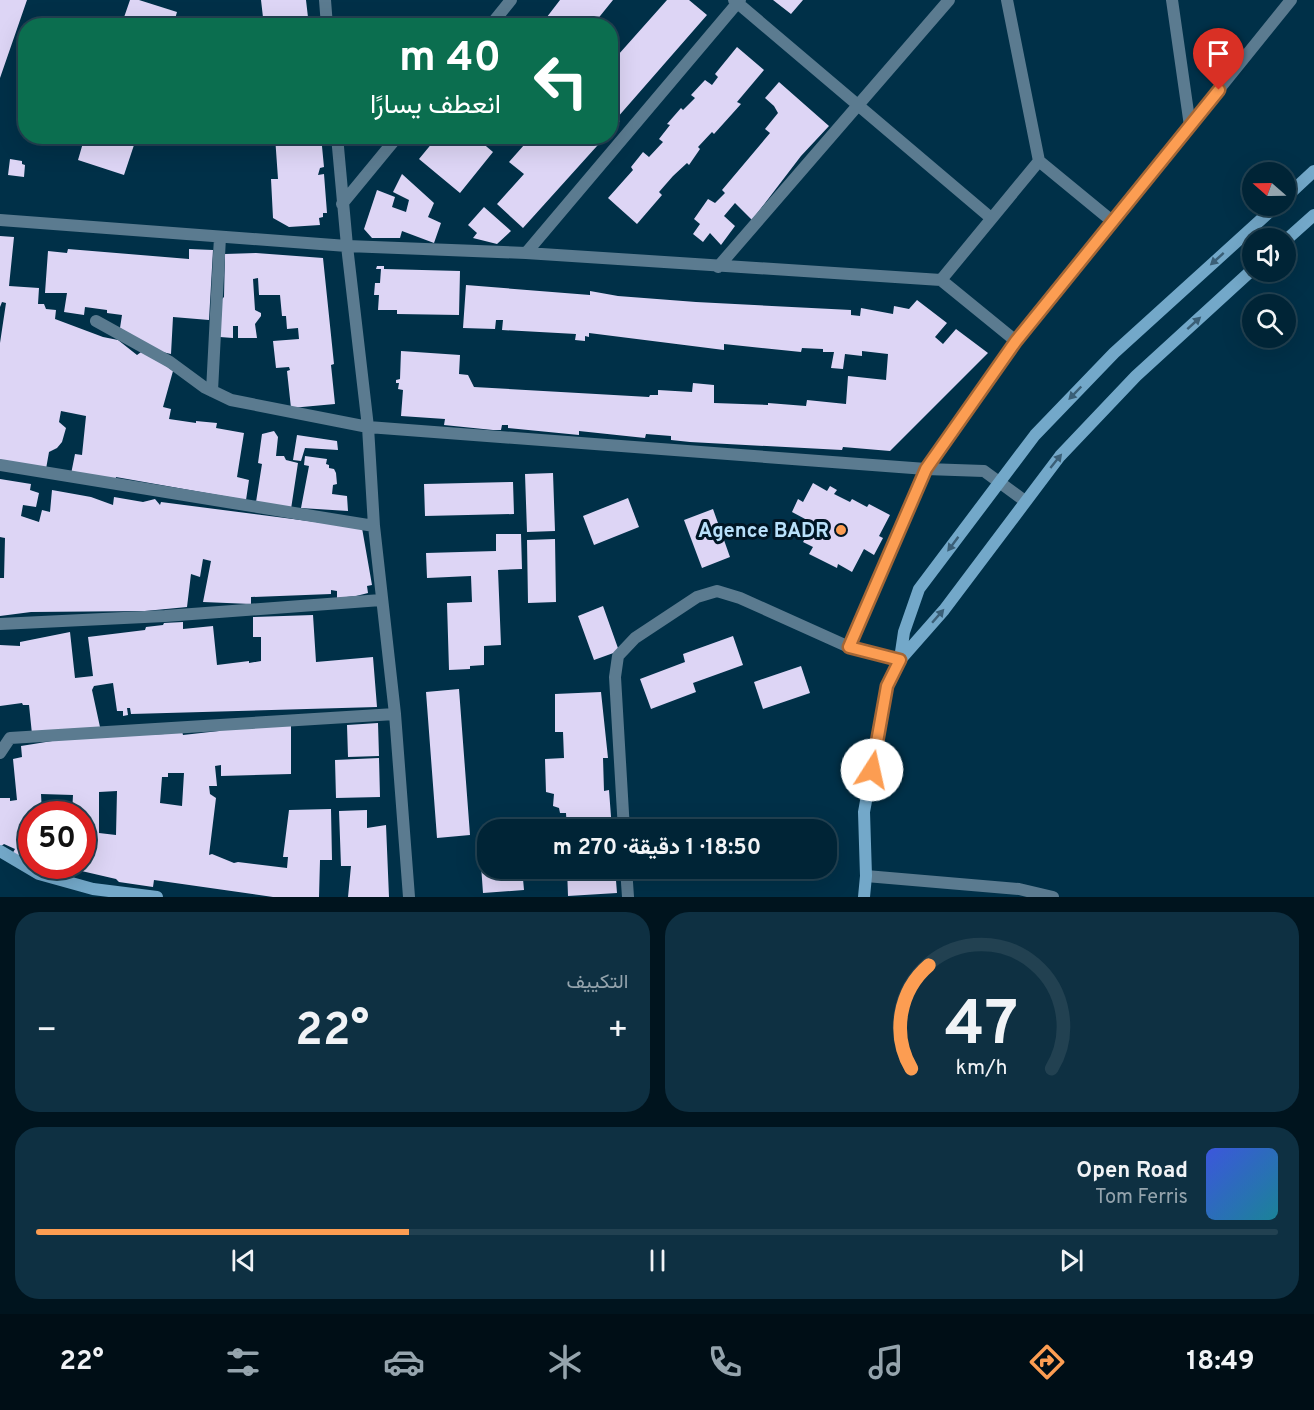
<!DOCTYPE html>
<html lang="ar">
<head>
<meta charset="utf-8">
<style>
  body { margin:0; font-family:Overpass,Vazirmatn,sans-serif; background:#0e3042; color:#f1f3f6; direction:rtl; height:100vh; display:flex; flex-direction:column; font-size:22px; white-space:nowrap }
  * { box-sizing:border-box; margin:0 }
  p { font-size:20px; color:#95a4ad }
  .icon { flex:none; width:33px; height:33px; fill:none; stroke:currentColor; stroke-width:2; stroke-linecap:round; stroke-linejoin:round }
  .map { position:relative; height:897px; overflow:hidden; direction:ltr }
  .sheet { display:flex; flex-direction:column; gap:15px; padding:15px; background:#00141e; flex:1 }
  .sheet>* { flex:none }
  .guide { position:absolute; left:18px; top:18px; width:600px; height:126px; border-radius:24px; box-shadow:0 6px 24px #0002,0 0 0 2px #224151; direction:rtl; background:#0b6e4f; color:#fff; overflow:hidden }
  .needle { width:39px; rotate:290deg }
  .fabs { position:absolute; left:1242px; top:162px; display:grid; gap:12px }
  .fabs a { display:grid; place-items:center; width:54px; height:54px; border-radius:50%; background:#002436; box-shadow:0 6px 24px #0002,0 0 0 2px #224151; font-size:30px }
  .speed { position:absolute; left:18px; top:801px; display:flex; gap:12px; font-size:30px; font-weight:700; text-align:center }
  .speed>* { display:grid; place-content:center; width:78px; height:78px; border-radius:50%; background:#002436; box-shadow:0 6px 24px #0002,0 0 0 2px #224151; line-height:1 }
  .speed .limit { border:9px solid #d22; background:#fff; color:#111 }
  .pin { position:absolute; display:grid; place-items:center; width:51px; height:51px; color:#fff; margin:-62px -26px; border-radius:50% 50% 50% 0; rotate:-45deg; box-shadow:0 0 6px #0007 }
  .pin .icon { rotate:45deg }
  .me { position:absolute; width:66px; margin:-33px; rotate:10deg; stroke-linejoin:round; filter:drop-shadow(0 0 4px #0008) }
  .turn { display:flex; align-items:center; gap:21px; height:126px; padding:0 18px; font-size:27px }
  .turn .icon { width:78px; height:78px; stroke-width:2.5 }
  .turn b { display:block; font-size:42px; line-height:51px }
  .big { font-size:45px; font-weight:700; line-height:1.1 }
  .sheet .card { flex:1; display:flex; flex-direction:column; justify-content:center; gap:9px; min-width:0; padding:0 21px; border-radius:24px; background:#0e3042 }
  .sheet .dial { align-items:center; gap:0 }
  .dial svg { height:156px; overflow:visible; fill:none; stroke:#224151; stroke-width:7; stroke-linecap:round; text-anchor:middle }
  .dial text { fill:#f1f3f6; stroke:none }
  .song { display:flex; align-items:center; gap:18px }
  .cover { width:72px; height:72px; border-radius:9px; background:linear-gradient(135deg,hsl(230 70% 55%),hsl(190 70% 35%)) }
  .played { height:6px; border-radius:3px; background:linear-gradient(90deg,#fc9d52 30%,#224151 30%) }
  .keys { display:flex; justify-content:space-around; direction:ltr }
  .heat { display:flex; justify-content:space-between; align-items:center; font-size:33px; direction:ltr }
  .sheet .tiles { flex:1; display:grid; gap:15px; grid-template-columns:1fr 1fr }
  .card:last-child { grid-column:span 2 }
  .trip { position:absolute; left:477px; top:819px; width:360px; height:60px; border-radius:24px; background:#002436; box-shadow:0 6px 24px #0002,0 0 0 2px #224151; font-weight:700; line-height:60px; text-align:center; direction:rtl }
  .tabs { display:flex; height:96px; justify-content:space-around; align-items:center; background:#000e16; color:#95a4ad }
  .tabs .icon { width:42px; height:42px }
  .tabs .selected { color:#fc9d52 }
  .tabs b { font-size:27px; color:#f1f3f6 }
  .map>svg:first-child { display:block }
</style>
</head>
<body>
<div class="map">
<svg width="1314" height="897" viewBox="0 0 1314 897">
  <rect width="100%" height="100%" fill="#003048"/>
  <path fill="#ddd5f5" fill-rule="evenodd" d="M0,0H27L0,78Z
    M130,0H139L177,12L173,26H121Z
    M261,0H306L309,26H264Z
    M560,0H613L592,26H540Z
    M667,0H689L707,15L617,118L620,121L610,131V64Z
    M773,0H803L791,14Z
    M737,47L764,70L737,102L741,104L714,134L712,132L698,147L700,149L689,165L687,163L673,176L659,192L662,195L637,224L608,198L633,170L631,167L643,152L649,157L663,142L659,139L670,125L667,124L681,108L683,110L695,98L691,95L705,80L712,85L718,77L715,74Z
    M779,82L829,126L801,156L752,220L735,203L724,216L735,226L721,245L710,233L703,242L693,234L700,224L694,219L708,199L715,203L725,193L722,190L770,133L765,129L778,113L774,106L765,98Z
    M85,136H137L124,175L78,160Z
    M275,136H321L324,167L320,168L318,175L324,174L327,213H323V217L319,218L320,225L289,227L273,218L271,179H278Z
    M438,136H474L493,152L460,193L419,159Z
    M532,136H539L544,141L549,136H606L523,228L497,204L524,174L509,162Z
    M10,159L22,161V164L25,165L24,177L8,175Z
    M402,174L434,203L428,217L441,223L434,243L402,231L400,238H372L364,229L377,190L395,197L392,207L406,212L409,200L393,192Z
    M484,207L511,231L497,244L473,238L477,233L468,225Z
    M0,236L14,237L9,286L39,288L38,304H44L46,309L56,310L55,319L103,337L118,340L137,355L144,350L173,371L163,407L171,409L169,419L196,423V421L217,423L216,428L244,433L237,477L249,480L246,500L116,477L115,482L71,474L75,454L82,455L86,416L61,411L59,422L66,428L62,442L57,448L49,452L46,469L0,464V343L6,303L2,302L0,307Z
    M68,249L189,259V249L213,250L209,320L173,317L171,354L154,350L120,328L122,315L107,313V310L85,307L84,315L64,312L67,293H45L48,251L67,253Z
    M256,253L323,258L334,364L331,365L335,404L291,408L287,371L290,370L289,367L276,368L273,341L299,339L298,328L287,329L286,316H282L280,295H259L258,278L253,279L255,310L261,313V316L255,324L257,338H238V326H233V338L220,337L222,299L224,297L225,254Z
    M377,266H384V269L460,271L459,315L397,314V310H378L379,295H374L375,283H380L381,269H376Z
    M466,285L590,295V291L618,296L696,302L851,310V315L860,316L861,308L893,314L894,306L909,309L917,300L947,323L935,337L943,344L956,329L988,353L890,451L843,447L842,450L690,442L671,440V436L646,434L645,438L579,431V435L508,428V425H502L501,430H493L444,425L445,419L401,416L403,390L398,389L399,383H396V380L400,379L401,351L460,355L459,374L468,375L474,387L649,397L650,395H658V390L692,392L693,383L714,385V403L768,405V403L806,406L807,400L846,404L848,376L886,380L888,354L862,351V356L845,354L843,369L831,368L834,352H823V349L802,348L801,352L724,344V350L589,333V337L585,336V341L575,340L576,334L502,330L503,320H496L495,329L463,328Z
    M274,431L278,437L276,456H284L286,460L298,463L291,509L256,502L262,464L258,463L262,434Z
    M297,435L337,441L338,450L305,448L301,461L293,460Z
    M305,456L327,459L326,464L329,465V468L334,469L336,473L337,484L333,485L332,494L347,496L348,511L301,508L309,466L304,465Z
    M553,473L555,531L527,532L525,474Z
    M0,479L31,484L30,490L39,493L36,507L23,505L21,516L39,522L42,510L50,512L52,490L91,497L113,505L114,497L143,502L155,499L160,505L161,502L362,528L372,585L367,586L368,593L356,596L337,598V591L331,590V594L251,597V604L203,602L211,561L203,559L200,577L191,574L187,607L145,611L31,612L0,616V578H4L5,538L0,537Z
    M513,482L514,514L425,516L424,484Z
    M813,483L827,491L830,486L837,490L834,494L850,502L852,499L867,507L869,504L890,515L879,536L883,538L874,555L864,549L852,572L838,564L837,568L809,554L813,547L803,542L808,533L802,530L807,520L792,512L798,499L803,502Z
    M628,498L639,527L594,545L583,516Z
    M713,509L730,557L702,568L684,520Z
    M496,534H521L522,569L498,570L501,645L484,646V665L470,666V669L449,670L447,603L472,602L471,576L427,578L426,553L496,551Z
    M555,539L556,602L528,603L527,540Z
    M603,606L619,651L594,660L578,616Z
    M313,615L316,662L373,657L377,707L131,714L130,708H127L128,715L123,716V711H117L113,683L94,686L92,690L100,727L32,734L29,705H23L22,703L0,706V645L20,646V642L70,632L75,678L93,676L88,637L145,630L146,627L163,625L164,623L183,622V629L213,626L217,665L249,661V663L261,661V637H253V617Z
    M733,636L743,665L693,683L696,692L651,709L640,679L685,662L683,654Z
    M801,666L810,693L763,709L754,682Z
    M459,689L470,835L437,838L426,692Z
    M601,692L608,758H603L604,791L609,790L612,830H567L566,813H560L559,808L553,806L554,794L546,792L545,759L564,758L563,732H555V694Z
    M378,723L379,756L348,757L347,725Z
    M291,725V774L221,776V765L215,766L217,786H209L210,794L216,798L209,855L212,854L234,863L238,862L287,868L288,857H283L289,810L331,809L332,860H320L319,897H273L154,880L153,887L119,882L116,879L60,866H82V814H72L73,795L41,794L42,814H32V864L11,856L15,849L4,844L0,847V798H10V801L17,800L13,759L22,757L21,746L71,738L165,734L166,732L182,731L183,735L219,731V728ZM168,773H184L182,806L160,803L162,777H168ZM117,791L116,835L99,833V792Z
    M379,758L380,797L336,798L335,760Z
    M367,810V828L386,825L389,897H348L351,866H341L339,811Z
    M479,837H488V868H522L524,890L483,893Z
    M567,868H615L617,893L568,896Z"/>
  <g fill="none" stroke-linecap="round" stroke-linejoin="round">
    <path stroke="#5b7b90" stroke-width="12" d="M325,0L327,26
      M734,0L991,218
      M1007,0L1039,161
      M1172,0L1190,126
      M490,26L511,0
      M337,136L347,246L368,427L374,526L395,714L409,897
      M342,204L398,136
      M0,220L347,246L526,253L941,280
      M526,253L740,0
      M718,267L949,0
      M96,321L170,362L204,387L231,400L368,427L926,469L984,471L1025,501
      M1016,341L941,280L1039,161L1112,221
      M212,391L220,237
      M0,465L374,526
      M0,624L165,616L381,600
      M849,647L926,469L1016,341L1291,0
      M0,753L10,738L395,714
      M624,830L615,677L618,656L635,638L697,597L717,591L740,598L849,647L900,660
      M626,868L628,897
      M866,876L1019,889L1053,897"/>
    <path stroke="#73a8c9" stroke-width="12" d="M1286,197L1314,171
      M1286,240L1314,215
      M900,659L904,632L919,589L1035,435L1114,353L1276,206
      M0,851L39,874L93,889L157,897
      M864,897L866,876L864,812L887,686L900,660L944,610L1060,456L1136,376L1252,270"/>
  </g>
  <defs><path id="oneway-solid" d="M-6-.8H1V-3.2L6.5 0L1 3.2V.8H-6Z" transform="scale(1.5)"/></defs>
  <g fill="#3a5f77">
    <use href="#oneway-solid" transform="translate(1217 259) rotate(138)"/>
    <use href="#oneway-solid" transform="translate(1194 323) rotate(-42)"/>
    <use href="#oneway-solid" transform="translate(1075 393) rotate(134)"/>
    <use href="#oneway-solid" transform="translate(1056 461) rotate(-51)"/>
    <use href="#oneway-solid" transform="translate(953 544) rotate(127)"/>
    <use href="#oneway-solid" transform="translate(938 616) rotate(-49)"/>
  </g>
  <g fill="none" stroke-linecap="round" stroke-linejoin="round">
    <defs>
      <path id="route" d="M872,770L887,686L900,660L849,647L926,469L1016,341L1219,90"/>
    </defs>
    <use href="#route" stroke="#a46635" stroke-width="15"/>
    <use href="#route" stroke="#fc9d52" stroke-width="10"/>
  </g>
  <circle fill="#fc9d52" stroke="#001625" stroke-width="2" cx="841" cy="530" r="6"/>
  <g text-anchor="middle" stroke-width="6" stroke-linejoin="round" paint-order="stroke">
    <g font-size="20" font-weight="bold" fill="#b8e0fa" stroke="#001625" text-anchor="end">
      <text x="829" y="537">Agence BADR</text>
    </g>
  </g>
</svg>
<div class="fabs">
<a><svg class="needle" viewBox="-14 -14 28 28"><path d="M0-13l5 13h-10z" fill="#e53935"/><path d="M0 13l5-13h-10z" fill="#95a4ad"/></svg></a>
<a><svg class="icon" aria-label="sound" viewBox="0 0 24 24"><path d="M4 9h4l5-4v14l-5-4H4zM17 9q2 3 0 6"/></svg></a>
<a><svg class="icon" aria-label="search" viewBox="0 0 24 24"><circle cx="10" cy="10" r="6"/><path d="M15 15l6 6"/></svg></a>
</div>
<div class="speed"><div class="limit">50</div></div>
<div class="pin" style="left:1219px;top:90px;background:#d93025"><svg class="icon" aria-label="arrive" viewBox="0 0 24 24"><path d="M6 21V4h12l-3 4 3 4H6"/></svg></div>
<svg class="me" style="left:872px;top:770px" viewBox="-20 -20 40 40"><circle r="19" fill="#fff"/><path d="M0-13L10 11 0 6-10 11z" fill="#fc9d52"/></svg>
<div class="trip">18:50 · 1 دقيقة · 270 m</div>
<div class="guide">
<div class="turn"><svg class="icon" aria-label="left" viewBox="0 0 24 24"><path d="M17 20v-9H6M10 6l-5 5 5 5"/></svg><div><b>40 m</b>انعطف يسارًا</div></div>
</div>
</div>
<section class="sheet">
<div class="tiles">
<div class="card dial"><svg viewBox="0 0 100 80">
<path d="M14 69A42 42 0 1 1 86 69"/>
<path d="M14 69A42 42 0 0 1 23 16" stroke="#fc9d52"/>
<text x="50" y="56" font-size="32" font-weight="700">47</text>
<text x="50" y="72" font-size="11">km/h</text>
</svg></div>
<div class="card"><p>التكييف</p>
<div class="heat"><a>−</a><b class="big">22°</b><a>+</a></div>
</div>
<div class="card">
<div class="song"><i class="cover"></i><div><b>Open Road</b><p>Tom Ferris</p></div></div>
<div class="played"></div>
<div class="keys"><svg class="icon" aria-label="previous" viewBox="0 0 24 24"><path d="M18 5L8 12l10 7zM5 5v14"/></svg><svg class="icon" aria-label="pause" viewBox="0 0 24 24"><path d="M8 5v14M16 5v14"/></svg><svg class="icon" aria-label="next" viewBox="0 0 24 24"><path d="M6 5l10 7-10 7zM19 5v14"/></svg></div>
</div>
</div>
</section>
<nav class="tabs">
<b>18:49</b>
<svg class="icon selected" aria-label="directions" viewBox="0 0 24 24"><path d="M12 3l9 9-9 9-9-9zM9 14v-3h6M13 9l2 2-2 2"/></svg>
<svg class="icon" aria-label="music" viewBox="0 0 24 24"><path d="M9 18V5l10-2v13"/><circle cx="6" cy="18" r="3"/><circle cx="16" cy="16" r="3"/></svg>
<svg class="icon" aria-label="phone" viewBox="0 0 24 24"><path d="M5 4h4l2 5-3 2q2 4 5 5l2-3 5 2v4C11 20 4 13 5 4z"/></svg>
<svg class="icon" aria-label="climate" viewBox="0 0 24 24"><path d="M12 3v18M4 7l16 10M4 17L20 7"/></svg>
<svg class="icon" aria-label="car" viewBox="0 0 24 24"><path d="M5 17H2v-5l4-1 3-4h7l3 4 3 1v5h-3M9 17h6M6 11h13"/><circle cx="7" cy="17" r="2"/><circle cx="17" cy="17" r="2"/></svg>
<svg class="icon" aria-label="filters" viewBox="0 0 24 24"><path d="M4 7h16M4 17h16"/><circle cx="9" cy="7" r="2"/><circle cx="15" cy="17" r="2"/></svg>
<b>22°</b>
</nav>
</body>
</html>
